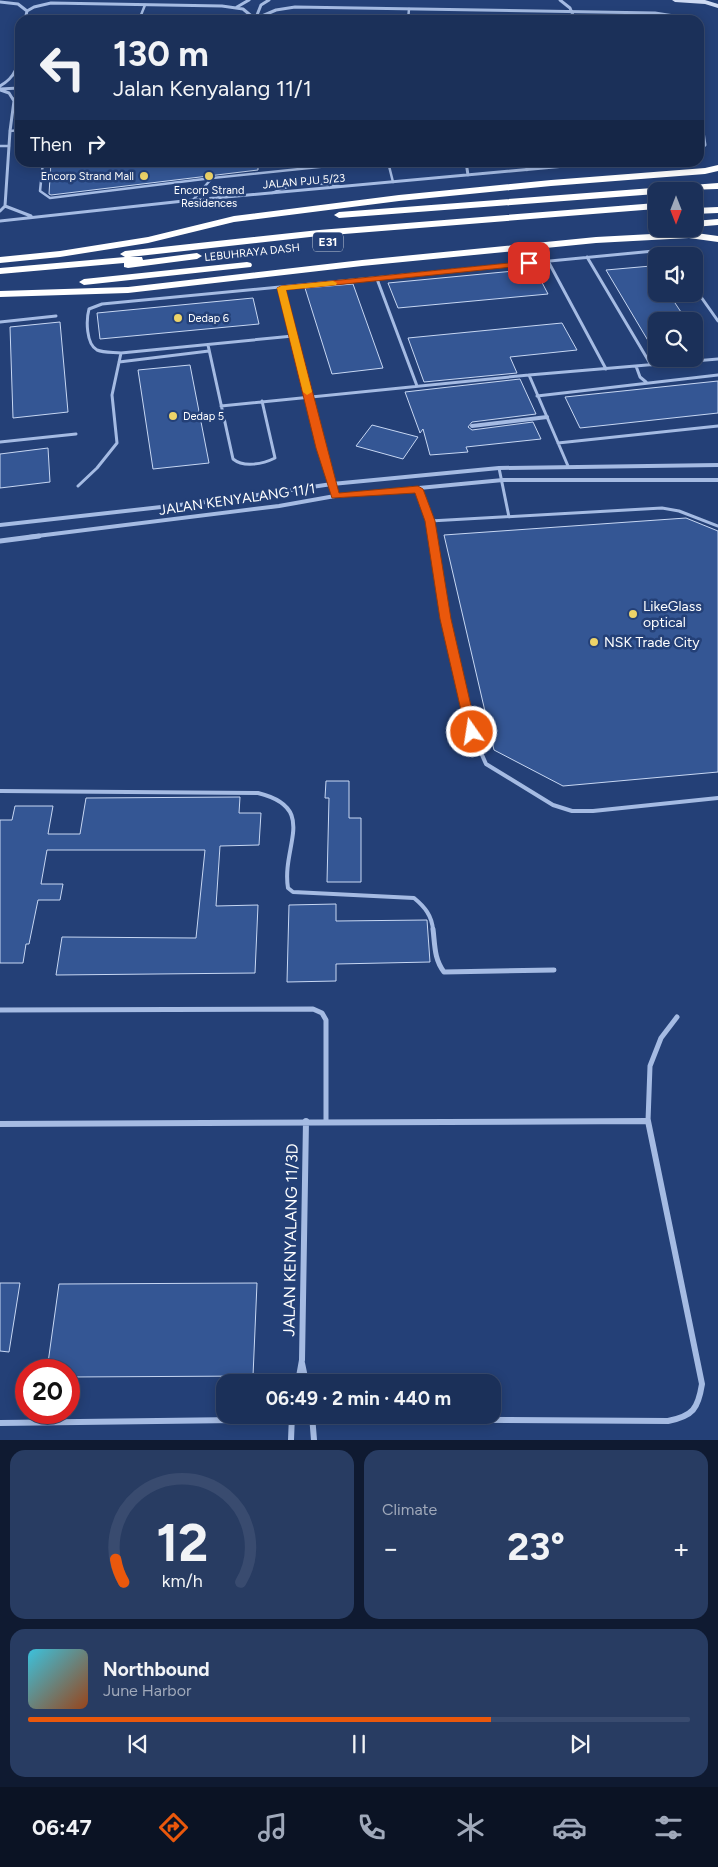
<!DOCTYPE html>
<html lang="en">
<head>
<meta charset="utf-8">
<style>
  body { margin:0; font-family:Figtree,sans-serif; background:#283c62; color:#f1f3f6; height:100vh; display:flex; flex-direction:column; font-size:19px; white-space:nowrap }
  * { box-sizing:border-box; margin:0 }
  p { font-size:16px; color:#a0a9ba }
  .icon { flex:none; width:28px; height:28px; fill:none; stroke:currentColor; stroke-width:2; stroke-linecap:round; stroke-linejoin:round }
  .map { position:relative; height:1440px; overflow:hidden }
  .side { display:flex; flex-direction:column; gap:10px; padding:10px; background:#0f1a31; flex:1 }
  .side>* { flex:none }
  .hud { position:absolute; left:15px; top:15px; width:689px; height:152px; border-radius:15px; box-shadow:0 2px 12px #0003,0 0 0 1px #394b6f; background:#1b3059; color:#f1f3f6; overflow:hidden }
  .needle { width:32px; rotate:180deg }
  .fabs { position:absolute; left:648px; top:182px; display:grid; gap:10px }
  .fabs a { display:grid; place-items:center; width:55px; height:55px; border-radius:10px; background:#1b3059; box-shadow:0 2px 12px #0003,0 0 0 1px #394b6f; font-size:25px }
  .speed { position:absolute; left:15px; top:1359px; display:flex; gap:10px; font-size:25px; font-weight:700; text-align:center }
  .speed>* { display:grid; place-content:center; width:65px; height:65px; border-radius:50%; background:#1b3059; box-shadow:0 2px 12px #0003,0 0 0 1px #394b6f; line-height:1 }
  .speed .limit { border:8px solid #d22; background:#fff; color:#111 }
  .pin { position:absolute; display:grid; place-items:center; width:42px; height:42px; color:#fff; margin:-21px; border-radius:10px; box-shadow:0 2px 8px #0006 }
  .me { position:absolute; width:55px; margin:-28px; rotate:347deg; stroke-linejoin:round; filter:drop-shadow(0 0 4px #0008) }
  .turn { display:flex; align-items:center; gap:18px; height:105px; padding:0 15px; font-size:22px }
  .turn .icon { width:65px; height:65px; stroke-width:2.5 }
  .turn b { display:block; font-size:35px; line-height:42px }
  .then { display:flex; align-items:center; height:48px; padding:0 15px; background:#0003; gap:10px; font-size:19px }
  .big { font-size:38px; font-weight:700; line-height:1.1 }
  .side .card { flex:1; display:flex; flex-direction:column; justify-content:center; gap:8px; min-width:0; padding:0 18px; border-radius:15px; background:#283c62 }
  .side .dial { align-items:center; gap:0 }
  .dial svg { height:130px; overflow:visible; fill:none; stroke:#394b6f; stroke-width:7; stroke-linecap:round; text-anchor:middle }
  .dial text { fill:#f1f3f6; stroke:none }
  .song { display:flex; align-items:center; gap:15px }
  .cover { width:60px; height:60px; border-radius:8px; background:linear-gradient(135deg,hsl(190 70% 55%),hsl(20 70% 35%)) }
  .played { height:5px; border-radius:2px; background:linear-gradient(90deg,#ea580c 70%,#394b6f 70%) }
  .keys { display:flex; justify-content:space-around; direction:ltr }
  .heat { display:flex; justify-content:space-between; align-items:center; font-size:28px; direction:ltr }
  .side .tiles { flex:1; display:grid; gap:10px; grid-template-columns:1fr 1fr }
  .card:last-child { grid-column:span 2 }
  .trip { position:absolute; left:216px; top:1374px; width:285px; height:50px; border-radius:15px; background:#1b3059; box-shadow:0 2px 12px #0003,0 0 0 1px #394b6f; font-weight:700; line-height:50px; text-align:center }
  .dock { display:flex; height:80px; justify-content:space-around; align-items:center; background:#0b1324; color:#a0a9ba }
  .dock .icon { width:35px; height:35px }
  .dock .selected { color:#ea580c }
  .dock b { font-size:22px; color:#f1f3f6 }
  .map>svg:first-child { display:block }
</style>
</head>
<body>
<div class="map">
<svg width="718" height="1440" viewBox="0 0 718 1440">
  <rect width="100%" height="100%" fill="#244077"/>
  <path fill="#345694" stroke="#c7d7f3" d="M51,162H258V170L51,195L49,194Z
    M651,266L656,274V294H669L687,321H656V354L606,270Z
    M535,269L548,294L398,308L388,283Z
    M353,284L383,368L332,374L305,288Z
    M253,298L259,324L100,339L97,313Z
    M60,322L68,412L13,418L10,327Z
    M562,323L577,350L510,357L517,373L424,382L408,338Z
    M190,365L209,463L153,469L138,370Z
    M520,379L536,414L472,422L468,427L472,430L533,422L541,439L466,447L468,452L430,455L423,429L420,433L405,392Z
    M718,381V413L580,428L565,397Z
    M372,425L418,437L403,459L356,446Z
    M48,448L50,482L0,488V454Z
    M686,518L718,531V772L563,786L494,750L444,535Z
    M326,781H349V818H361V882H327L329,798H325Z
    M240,797L239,813H261L259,845L220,846L216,906L258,905L255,973L56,975L62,937L196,938L205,850H47L41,884H63L60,900H38L29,944H26L23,963H0V820H12L15,806H53L48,834H80L86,798Z
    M336,904V921L427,920L430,962L336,964V981L287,982L289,905Z
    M0,1283H20L9,1352L0,1351Z
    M257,1283L253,1376L69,1377V1370H47L59,1284Z"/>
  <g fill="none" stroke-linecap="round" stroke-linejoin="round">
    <path stroke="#a5bbe3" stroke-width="2.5" d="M625,13L626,20
      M139,20L145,5
      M408,20L409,9
      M10,131L20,130
      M0,146H9
      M43,162L40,191L50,198L212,178L367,162
      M388,162L393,182
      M526,162L527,170
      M272,193C294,182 315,182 339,186
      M193,200L212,178"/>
    <path stroke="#a5bbe3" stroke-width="3" d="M587,257L651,365
      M548,261L606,369
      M377,279L417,386
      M694,287L718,321
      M281,288L335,496
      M0,322L56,316
      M293,336L121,353C114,352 104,353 97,350C86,344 86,320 89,309L102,304L654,251H664L671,256
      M208,345L233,459C244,468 263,464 275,458L262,401
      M119,362L209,351
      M636,366L640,377L646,382
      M529,375L568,466
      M537,396L718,375
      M221,406L529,375L718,359
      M0,442L76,434
      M558,443L718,426
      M499,468L509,517
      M78,486L97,468L117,443L112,395L121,353
      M418,489L430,521L433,537
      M430,521L662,508L679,511L718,526"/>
    <path stroke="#a5bbe3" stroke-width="4" d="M432,536L445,619L472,732L486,764L553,805L572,811H593L718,798
      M0,791L258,793C319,808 281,846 288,888L293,892L414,898C425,907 432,916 433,930"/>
    <path stroke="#a5bbe3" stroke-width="5" d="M433,929C435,945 434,959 444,972L554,970
      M0,1010L313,1009L322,1013L326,1020V1122
      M648,1121L650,1066L661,1038L677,1017"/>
    <path stroke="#a5bbe3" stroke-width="3" d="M560,0L570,8L575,20
      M0,2L18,4L27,11
      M237,7L249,0
      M27,11L34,7L51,3L222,6L243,9L255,19
      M255,19L276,10L295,7L655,13L674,16L680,20
      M25,20L27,11
      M255,20L261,5L269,0
      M0,86C16,77 18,66 20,49
      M0,89L19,88
      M0,90L9,93L14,101
      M699,104L705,145L699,151
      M466,162L468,175
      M5,206L31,216
      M0,211L5,206L10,131L14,101L19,88L15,75
      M0,221L193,200L609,162"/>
    <path stroke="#a5bbe3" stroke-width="4" d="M472,426L547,417
      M0,525L224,500L332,484L499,468L718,465
      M29,537L279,506L335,496L503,480H718"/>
    <path stroke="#a5bbe3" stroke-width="5" d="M0,541L39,536"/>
    <path stroke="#a5bbe3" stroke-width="6" d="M0,1124L648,1121L702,1384C698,1409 693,1416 668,1421L313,1419L0,1423
      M302,1363L306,1382
      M298,1382L302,1360L306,1121
      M312,1415L314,1440
      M291,1440L292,1415"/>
    <path fill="#cedaf3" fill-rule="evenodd" d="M672,0H705L718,4V8L705,4L675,2Z"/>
    <path fill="#fff" fill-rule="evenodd" d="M718,165V171L705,174L551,186L399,201L234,222L148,243L60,257L0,263V257L60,251L148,237L234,216L399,195L551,180L705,168Z
      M718,183V189L656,191V194L339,218L334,215L339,212Z
      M656,203V209L319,236L130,257H142L143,260L197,253L202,256L197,259L128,268L124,267V263L0,274V268L125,257L120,254L125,251L319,230Z
      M718,207V213L694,214V208Z
      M718,219V225L694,227V221Z
      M689,232L718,236V242L689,238L596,243L362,266L128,293L0,297V291L128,287L362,260L596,237Z
      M247,262L251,263L252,265L251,267L84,285L79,282L84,279Z"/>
  </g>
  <path fill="#ea580c" stroke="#983908" d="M529,261L533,263L532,265L286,290L339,493L418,486L423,489L435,521L451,619L477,732L472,737L466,732L440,619L425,521L415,493L332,498L316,448L277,288L281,286Z"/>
  <path fill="#f59e0b" d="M333,281L337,283L336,285L286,290L312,392L307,395L303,392L277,288L281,286Z"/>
  <g fill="#edd368" stroke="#244077" stroke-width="2">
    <circle cx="144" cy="176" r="5"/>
    <circle cx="209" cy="176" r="5"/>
    <circle cx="178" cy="318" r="5"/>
    <circle cx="173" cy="416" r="5"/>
    <circle cx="633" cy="614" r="5"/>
    <circle cx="594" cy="642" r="5"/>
  </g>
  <g text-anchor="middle" stroke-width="5" stroke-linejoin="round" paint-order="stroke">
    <g font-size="11" fill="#fff" stroke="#244077" text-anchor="start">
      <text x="134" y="180" text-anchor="end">Encorp Strand Mall</text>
      <text x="209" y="194" text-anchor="middle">Encorp Strand<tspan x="209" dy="13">Residences</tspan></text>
      <text x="188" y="322">Dedap 6</text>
      <text x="183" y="420">Dedap 5</text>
    </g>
    <g font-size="11" fill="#fff" stroke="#244077">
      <text transform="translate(304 181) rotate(-5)" y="4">JALAN PJU 5/23</text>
      <text transform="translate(252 252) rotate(-6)" y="4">LEBUHRAYA DASH</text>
    </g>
    <rect fill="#244077" stroke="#bdc6d6" stroke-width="1" x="313" y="232.5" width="30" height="19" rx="4"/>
    <g font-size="12" font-weight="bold" fill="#fff">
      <text x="328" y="246">E31</text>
    </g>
    <g font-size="14" fill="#fff" stroke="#244077">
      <text transform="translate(237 499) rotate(-8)" y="5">JALAN KENYALANG 11/1</text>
    </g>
    <g font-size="14" fill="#fff" stroke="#244077" text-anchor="start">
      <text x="643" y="611">LikeGlass<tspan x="643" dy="16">optical</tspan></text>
      <text x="604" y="647">NSK Trade City</text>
    </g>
    <g font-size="16" fill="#fff" stroke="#244077">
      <text transform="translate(290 1240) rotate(-89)" y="6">JALAN KENYALANG 11/3D</text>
    </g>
  </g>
</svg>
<div class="fabs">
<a><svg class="needle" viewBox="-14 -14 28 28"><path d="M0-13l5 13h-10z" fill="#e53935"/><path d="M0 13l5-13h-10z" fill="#a0a9ba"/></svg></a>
<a><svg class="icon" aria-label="sound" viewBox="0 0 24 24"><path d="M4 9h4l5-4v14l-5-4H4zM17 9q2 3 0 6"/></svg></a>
<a><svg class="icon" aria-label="search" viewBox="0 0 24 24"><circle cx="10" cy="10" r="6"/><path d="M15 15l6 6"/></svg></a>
</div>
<div class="speed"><div class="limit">20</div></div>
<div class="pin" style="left:529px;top:263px;background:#d93025"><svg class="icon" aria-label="arrive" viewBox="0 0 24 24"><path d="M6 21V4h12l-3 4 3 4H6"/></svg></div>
<svg class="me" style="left:472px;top:732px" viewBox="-20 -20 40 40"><circle r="17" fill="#ea580c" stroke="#fff" stroke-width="3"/><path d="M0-11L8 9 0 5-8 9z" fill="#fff"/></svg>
<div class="trip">06:49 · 2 min · 440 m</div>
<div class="hud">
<div class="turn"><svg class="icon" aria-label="left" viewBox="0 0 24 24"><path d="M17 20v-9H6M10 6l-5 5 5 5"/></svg><div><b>130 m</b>Jalan Kenyalang 11/1</div></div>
<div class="then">Then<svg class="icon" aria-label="right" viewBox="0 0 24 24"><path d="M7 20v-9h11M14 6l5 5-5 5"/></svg></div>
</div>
</div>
<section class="side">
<div class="tiles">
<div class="card dial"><svg viewBox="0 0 100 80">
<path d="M14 69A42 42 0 1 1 86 69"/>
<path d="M14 69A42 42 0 0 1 9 55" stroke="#ea580c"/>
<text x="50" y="56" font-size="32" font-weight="700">12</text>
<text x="50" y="72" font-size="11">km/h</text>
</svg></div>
<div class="card"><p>Climate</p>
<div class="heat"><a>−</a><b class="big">23°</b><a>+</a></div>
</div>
<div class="card">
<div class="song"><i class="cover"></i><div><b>Northbound</b><p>June Harbor</p></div></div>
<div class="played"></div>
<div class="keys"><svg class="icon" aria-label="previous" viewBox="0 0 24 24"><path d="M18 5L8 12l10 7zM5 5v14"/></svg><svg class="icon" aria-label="pause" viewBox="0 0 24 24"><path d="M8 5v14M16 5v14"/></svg><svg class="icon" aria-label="next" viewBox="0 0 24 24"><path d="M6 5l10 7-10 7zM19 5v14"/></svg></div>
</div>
</div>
</section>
<nav class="dock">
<b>06:47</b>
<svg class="icon selected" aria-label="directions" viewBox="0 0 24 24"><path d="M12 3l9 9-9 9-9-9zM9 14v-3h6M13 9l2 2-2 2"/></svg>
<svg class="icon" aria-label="music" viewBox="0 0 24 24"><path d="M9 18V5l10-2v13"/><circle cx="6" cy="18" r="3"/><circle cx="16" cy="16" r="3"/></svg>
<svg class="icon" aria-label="phone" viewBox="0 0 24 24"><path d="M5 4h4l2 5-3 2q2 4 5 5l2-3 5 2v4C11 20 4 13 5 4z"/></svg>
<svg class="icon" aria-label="climate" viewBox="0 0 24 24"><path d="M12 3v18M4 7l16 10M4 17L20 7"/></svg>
<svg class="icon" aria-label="car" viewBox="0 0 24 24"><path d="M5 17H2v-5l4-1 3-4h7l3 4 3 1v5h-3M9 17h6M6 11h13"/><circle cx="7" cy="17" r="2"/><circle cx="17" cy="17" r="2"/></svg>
<svg class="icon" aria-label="filters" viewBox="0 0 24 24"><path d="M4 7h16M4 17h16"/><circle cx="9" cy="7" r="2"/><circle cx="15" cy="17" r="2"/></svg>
</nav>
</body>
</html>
